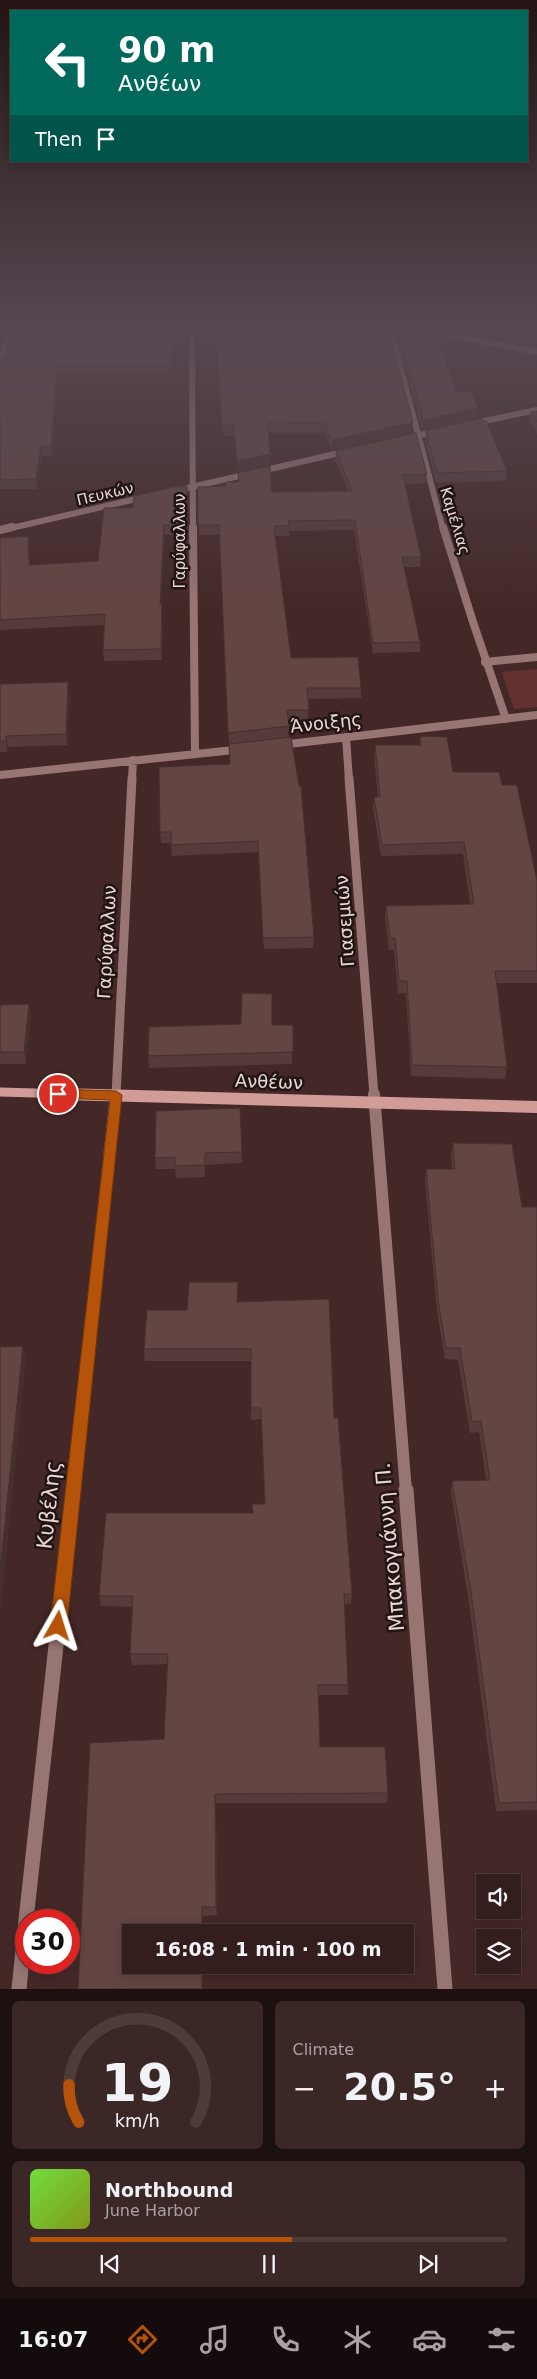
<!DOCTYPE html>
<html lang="en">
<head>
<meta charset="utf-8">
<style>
  body { margin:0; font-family:"DejaVu Sans",sans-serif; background:#3b2726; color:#f1f3f6; height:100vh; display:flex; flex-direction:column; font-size:19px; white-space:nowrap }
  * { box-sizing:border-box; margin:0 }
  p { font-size:16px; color:#a9a2a4 }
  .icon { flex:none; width:28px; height:28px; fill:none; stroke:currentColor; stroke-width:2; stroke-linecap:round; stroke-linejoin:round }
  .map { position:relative; height:1989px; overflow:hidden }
  .side { display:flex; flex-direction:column; gap:12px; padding:12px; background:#1c1010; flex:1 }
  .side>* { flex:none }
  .guide { position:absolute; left:10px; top:10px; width:518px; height:152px; border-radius:0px; box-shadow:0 2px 12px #0003,0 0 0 1px #4e3c3b; background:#00695c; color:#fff; overflow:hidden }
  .buttons { position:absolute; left:476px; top:1874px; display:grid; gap:10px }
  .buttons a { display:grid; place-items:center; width:45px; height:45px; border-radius:0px; background:#331e1d; box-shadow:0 2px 12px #0003,0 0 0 1px #4e3c3b; font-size:25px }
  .speed { position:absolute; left:15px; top:1909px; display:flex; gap:10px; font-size:25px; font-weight:700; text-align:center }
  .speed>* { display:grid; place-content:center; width:65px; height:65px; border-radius:50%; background:#331e1d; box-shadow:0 2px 12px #0003,0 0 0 1px #4e3c3b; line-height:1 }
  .speed .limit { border:8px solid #d22; background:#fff; color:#111 }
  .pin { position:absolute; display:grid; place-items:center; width:42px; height:42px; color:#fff; margin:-21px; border:2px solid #fff; border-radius:50%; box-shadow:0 1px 5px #0007 }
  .me { position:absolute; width:55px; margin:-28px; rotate:6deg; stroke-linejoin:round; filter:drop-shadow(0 0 4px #0008) }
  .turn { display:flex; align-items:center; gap:18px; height:105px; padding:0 25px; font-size:22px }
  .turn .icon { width:65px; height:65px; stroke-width:2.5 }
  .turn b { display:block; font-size:35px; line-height:42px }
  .then { display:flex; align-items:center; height:48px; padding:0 25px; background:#0003; gap:10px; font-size:19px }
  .big { font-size:38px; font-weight:800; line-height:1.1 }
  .side .widget { flex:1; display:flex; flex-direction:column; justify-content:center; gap:8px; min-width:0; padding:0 18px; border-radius:8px; background:#3b2726 }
  .side .dial { align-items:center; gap:0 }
  .dial svg { height:130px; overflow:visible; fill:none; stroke:#4e3c3b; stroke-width:7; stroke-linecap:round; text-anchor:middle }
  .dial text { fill:#f1f3f6; stroke:none }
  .song { display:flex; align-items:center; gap:15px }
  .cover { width:60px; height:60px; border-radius:8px; background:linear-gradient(135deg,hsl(100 70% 55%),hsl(70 70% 35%)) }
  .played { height:5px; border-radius:2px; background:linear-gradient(90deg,#b45309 55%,#4e3c3b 55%) }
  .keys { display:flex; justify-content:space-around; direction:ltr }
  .heat { display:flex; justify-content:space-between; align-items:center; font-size:28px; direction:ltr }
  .side .tiles { flex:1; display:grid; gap:12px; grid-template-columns:1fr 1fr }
  .widget:last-child { grid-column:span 2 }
  .trip { position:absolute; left:122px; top:1924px; width:292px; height:50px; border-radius:0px; background:#331e1d; box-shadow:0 2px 12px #0003,0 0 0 1px #4e3c3b; font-weight:800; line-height:50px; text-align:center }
  .dock { display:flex; height:80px; justify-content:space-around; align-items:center; background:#140c0c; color:#a9a2a4 }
  .dock .icon { width:35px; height:35px }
  .dock .selected { color:#b45309 }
  .dock b { font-size:22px; color:#f1f3f6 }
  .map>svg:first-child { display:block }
</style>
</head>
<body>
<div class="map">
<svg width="537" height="1989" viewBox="0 0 537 1989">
  <rect width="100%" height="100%" fill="#442827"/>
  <path fill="#633230" d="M537,669V707L514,709L502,672Z"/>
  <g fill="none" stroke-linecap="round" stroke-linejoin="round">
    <path stroke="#977573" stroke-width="6" d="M192,328L193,529
      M390,328L443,529
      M412,328L537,352
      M0,365L10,328
      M474,423L537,410
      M403,439L438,431
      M174,491L348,451
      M7,529L145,497"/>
    <path stroke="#977573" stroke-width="8" d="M193,527L195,754
      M443,527L473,622L506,719
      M0,530L12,527
      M485,662L537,657
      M346,737L349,780
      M280,745L537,715
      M0,775L243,749
      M132,780L133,760"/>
    <path stroke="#977573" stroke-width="9" d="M349,778L374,1095
      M116,1095L132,778"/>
    <path stroke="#977573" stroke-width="12" d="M374,1094L406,1491
      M73,1491L116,1094"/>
    <path stroke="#977573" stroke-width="15" d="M406,1490L445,1989
      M26,1920L73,1490
      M19,1989L26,1920"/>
    <path stroke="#d19b98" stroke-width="9" d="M0,1092L105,1095"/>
    <path stroke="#d19b98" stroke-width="12" d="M61,1094L537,1107"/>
  </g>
  <path fill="#553b3a" d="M174,328L171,373L58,374L52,455L42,456L37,489H0V360Z
    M215,328H388L412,433L332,451L324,433H268L270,465L238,472L234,436H223Z
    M395,328H433L457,392L477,418L422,431Z
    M537,411V434L530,422L531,412Z
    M426,431L507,471L506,481L436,483L425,440Z
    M336,451L427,474L426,483L405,484L421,557L420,567H404L420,642V652L373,653L354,530L289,531V536H275L291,658L361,688V698L308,699V720H288L289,726V737L229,744L219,535H199L198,487L226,486L239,482L238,473L272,492L348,491L335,460Z
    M187,486V535H165L161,604L163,615L162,660L104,661L103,650L104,625L0,630V538L29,546L30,565L98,561Z
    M68,682L70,693L67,745L8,747L7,752H0V684Z
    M420,736L453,772L502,785L537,881V983H497L507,1067L505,1079L411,1076L406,993H398L394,950H389L385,917L386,906L470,904L463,854L381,856L373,808L374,797H378L374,756L375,745H419Z
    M229,744L314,937L313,948L264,949L258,852L172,856L171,843H161L160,832L230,764Z
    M29,1004L31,1015L26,1064H0V1005Z
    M272,1025H293L292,1064L149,1068L148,1056Z
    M156,1111L242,1152V1163L205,1165V1177L176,1178L175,1169H156L155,1158Z
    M453,1143L522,1207H537V1810L496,1811L469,1603L451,1492L452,1481L486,1480L479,1432L470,1433L458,1360L445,1359L437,1311L425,1181L426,1169H452L451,1155Z
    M238,1302L334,1418L352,1594L351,1604L344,1605L348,1685V1695H318L320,1747L388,1793L387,1803H216L217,1915L203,1916V1989H78L164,1739L167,1664L132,1665L130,1654L132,1607L101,1606L99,1596L253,1513L265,1504L261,1419L251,1420V1361H145L144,1349L187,1310Z"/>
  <path fill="#45302f" d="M2,328H6L0,347V335Z
    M173,328H174L171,373L170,365Z
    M57,365L58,374L52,455L51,446Z
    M478,408L477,418L422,431L423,420Z
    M413,422L412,433L332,451V440Z
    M41,446L42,456L37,489L36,479Z
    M270,454V465L238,472L237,461Z
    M164,525L165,535L161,615L160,604Z
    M162,604L163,615L162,660L161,649Z
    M68,682L70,693L67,745L66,734Z
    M6,736L8,747L7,752L6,741Z
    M29,1004L31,1015L26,1064L24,1052Z
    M23,1346L26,1359L0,1616V1572Z
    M215,1794L216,1803L217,1915L216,1907Z
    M202,1907L203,1916V1932H202Z
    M202,1965H203V1989H202Z"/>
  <path fill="#634543" stroke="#45302f" d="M12,328H173L170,365H57L51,446H41L36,479L0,480V455L2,447H0V360L4,357Z
    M216,328H388L413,422L332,440L324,422L268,423L270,454L237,461L234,425L222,426Z
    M398,328H433L457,392H472L478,408L423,420Z
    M537,411V422L531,412Z
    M482,418L483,421H486L507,471L437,473L426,431Z
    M416,433L427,474L403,475L421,557H402L420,642L373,643L355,520L288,521L289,526H274L291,658L358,657L361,688H307L309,710H287L289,726L228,733L219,525H198V487L226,486V482H239L238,473L270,466L272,492L352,491L336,451Z
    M187,486V525H164L160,604H162L161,649L103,650L105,614L0,620V538L28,536L29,565L98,561L104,508H133L134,496L174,487Z
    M68,682L66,734L6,736V741H0V684Z
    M420,736L447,737L453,772H499L502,785H517L537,881V971H495L507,1067L412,1065L407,981H399L395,938H390L386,906L474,904L464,842L382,845L374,797H380L375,745H421Z
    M291,737L299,786H301L314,937L263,938L258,841L171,845V832H160L159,767L230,764L229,744Z
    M242,993L272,994V1025H293V1052L148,1056L149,1027L241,1024Z
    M29,1004L24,1052H0V1005Z
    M240,1108L242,1152L205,1153V1165L175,1166V1157L155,1158L156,1111Z
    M453,1143L512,1144L522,1207H537V1802L499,1803L471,1592L452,1481L490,1480L481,1421L472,1422L460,1348H446L438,1300L426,1169H455Z
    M189,1282H238L237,1302L329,1299L334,1418H338L352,1594H344L348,1685H318L320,1747H385L388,1793L215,1794L216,1907H202V1932H131V1965H202V1989H78L90,1743L164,1739L168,1654H130L133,1596H99L106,1513H253L252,1504H265L261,1408H251V1349H144L147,1310H187Z
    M23,1346L0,1572V1347Z"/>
  <linearGradient id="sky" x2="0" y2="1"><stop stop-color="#251615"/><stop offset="0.54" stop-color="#564852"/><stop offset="1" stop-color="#564852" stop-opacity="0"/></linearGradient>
  <rect width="537" height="607" fill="url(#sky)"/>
  <path fill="#b45309" stroke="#753606" d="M58,1089L116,1091L122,1095L67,1626L64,1631L58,1634L53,1631L50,1626L110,1100L58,1098L52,1094Z"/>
  <g text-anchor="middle" stroke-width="5" stroke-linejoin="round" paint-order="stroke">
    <g font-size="15" fill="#e9d6d5" stroke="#211514">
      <text transform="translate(105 494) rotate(-13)" y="5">Πευκών</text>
      <text transform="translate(455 521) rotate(73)" y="5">Καμέλιας</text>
      <text transform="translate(180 541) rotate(-90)" y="5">Γαρύφαλλων</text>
    </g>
    <g font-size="18" fill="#e9d6d5" stroke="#211514">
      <text transform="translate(326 723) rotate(-6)" y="6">Άνοιξης</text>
      <text transform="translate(345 921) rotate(-94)" y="6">Γιασεμιών</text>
      <text transform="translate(107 942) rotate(-87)" y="6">Γαρύφαλλων</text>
      <text transform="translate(269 1082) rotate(2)" y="6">Ανθέων</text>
    </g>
    <g font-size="21" fill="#e9d6d5" stroke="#211514">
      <text transform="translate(49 1505) rotate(-84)" y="7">Κυβέλης</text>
      <text transform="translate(390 1547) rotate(-95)" y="7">Μπακογιάννη Π.</text>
    </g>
  </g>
</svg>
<div class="buttons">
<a><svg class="icon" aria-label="sound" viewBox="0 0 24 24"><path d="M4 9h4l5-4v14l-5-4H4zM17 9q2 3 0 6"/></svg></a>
<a><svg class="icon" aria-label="layers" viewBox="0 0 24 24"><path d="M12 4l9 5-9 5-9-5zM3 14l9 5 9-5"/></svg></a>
</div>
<div class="speed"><div class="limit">30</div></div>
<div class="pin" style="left:58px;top:1094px;background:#d93025"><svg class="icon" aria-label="arrive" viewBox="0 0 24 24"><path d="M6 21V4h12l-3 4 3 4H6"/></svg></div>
<svg class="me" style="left:58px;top:1626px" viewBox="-20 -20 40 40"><path d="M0-17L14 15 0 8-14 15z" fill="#b45309" stroke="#fff" stroke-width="4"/></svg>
<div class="trip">16:08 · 1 min · 100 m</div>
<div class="guide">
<div class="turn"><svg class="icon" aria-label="left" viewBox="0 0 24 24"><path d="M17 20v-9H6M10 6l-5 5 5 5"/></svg><div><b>90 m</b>Ανθέων</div></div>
<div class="then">Then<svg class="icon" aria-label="arrive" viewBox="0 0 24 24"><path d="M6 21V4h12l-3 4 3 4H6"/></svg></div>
</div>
</div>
<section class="side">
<div class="tiles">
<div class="widget dial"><svg viewBox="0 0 100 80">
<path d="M14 69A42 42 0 1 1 86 69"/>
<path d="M14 69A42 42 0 0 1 8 46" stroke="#b45309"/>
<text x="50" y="56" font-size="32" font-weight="700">19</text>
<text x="50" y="72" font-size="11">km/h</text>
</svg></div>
<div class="widget"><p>Climate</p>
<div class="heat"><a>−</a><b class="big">20.5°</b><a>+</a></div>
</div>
<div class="widget">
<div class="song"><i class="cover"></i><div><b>Northbound</b><p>June Harbor</p></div></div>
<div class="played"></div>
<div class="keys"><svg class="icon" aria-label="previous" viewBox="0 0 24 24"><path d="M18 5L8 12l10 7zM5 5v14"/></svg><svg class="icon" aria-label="pause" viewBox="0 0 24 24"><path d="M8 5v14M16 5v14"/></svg><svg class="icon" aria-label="next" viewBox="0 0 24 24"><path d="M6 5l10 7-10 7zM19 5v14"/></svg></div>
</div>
</div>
</section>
<nav class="dock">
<b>16:07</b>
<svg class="icon selected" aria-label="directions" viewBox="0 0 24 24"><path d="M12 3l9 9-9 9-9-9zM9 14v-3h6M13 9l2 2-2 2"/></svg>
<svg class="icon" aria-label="music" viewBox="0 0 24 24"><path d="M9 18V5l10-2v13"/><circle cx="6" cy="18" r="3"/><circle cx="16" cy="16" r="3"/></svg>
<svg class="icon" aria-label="phone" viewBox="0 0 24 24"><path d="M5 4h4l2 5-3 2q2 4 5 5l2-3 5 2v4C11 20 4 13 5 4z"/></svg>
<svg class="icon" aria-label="climate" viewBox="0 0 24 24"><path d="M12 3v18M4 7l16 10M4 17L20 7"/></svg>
<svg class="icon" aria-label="car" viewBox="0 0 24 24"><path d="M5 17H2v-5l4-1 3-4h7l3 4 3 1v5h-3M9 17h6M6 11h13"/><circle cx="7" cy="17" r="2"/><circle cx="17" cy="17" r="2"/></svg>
<svg class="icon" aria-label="filters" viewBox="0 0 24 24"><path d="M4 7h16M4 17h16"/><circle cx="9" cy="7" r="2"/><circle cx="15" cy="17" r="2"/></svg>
</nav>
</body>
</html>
